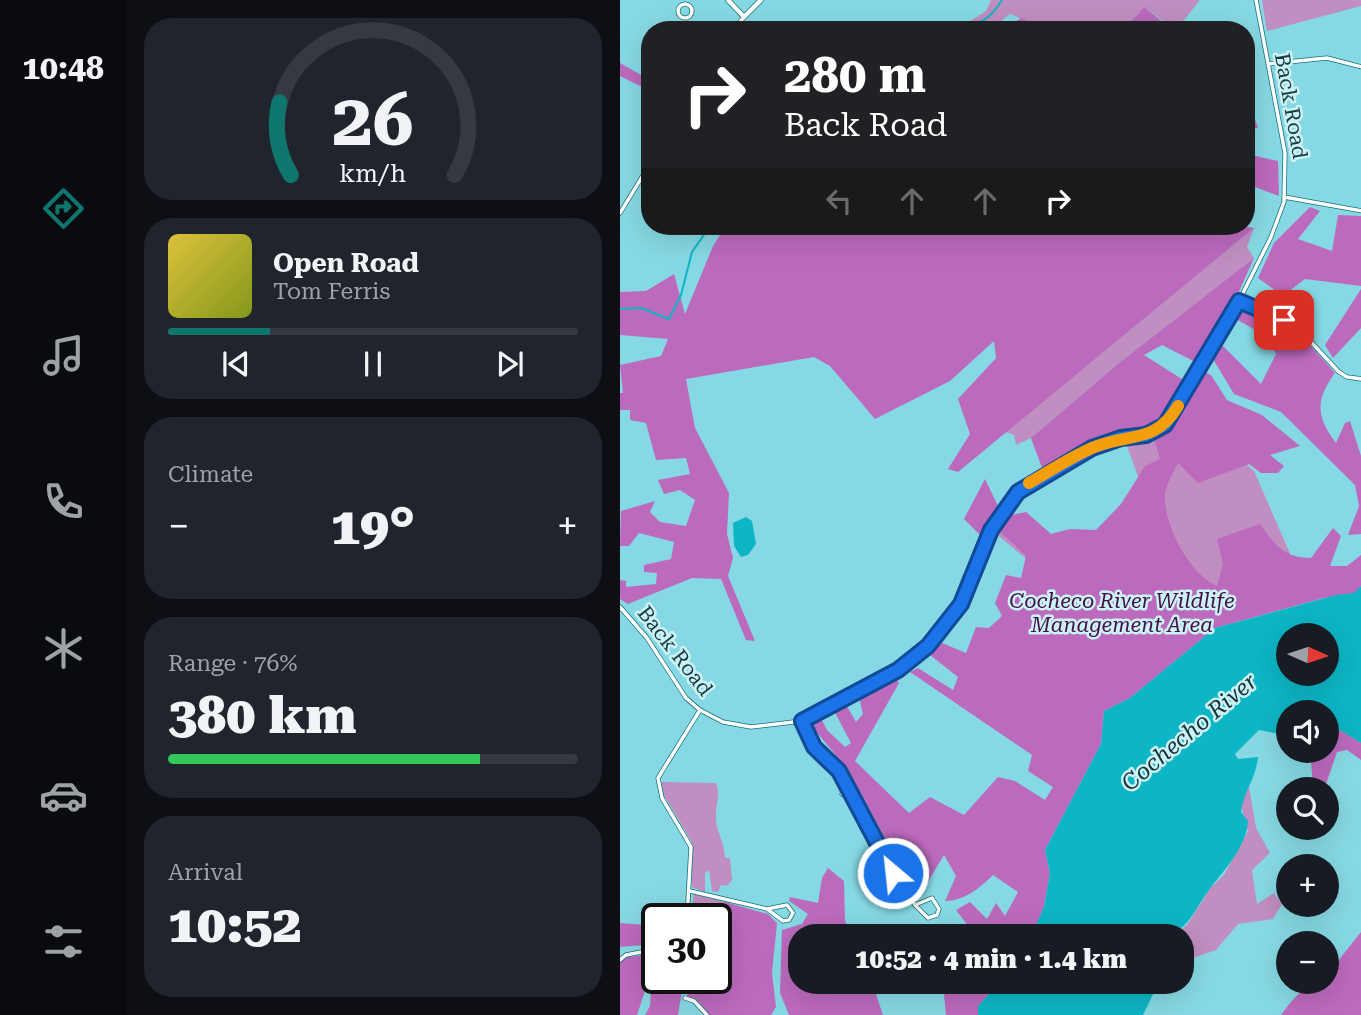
<!DOCTYPE html>
<html lang="en">
<head>
<meta charset="utf-8">
<style>
  body { margin:0; font-family:"Roboto Serif",serif; background:#20242c; color:#f1f3f6; height:100vh; display:flex; flex-direction:column; font-size:26px; white-space:nowrap }
  * { box-sizing:border-box; margin:0 }
  p { font-size:23px; color:#9ea1a6 }
  .icon { flex:none; width:38px; height:38px; fill:none; stroke:currentColor; stroke-width:2; stroke-linecap:round; stroke-linejoin:round }
  .map { position:relative; flex:1; overflow:hidden }
  .side { display:flex; flex-direction:column; gap:18px; padding:18px; background:#0d0f14; width:494px }
  .side>* { flex:none }
  .top-card { position:absolute; left:21px; top:21px; width:614px; height:214px; border-radius:28px; box-shadow:0 7px 28px #0002; background:#202124; color:#fff; overflow:hidden }
  .needle { width:46px; rotate:93deg }
  .tools { position:absolute; left:656px; top:623px; display:grid; gap:14px }
  .tools a { display:grid; place-items:center; width:63px; height:63px; border-radius:50%; background:#171b24; box-shadow:0 7px 28px #0002; font-size:35px }
  .speed { position:absolute; left:21px; top:903px; display:flex; gap:14px; font-size:35px; font-weight:700; text-align:center }
  .speed>* { display:grid; place-content:center; width:91px; height:91px; border-radius:50%; background:#171b24; box-shadow:0 7px 28px #0002; line-height:1 }
  .speed .limit { border:4px solid #111; border-radius:10px; background:#fff; color:#111 }
  .pin { position:absolute; display:grid; place-items:center; width:60px; height:60px; color:#fff; margin:-30px; border-radius:14px; box-shadow:0 4px 10px #0006 }
  .me { position:absolute; width:77px; margin:-38px; rotate:332deg; stroke-linejoin:round; filter:drop-shadow(0 0 5px #0008) }
  .turn { display:flex; align-items:center; gap:24px; height:147px; padding:0 28px; font-size:32px }
  .turn .icon { width:91px; height:91px; stroke-width:2.5 }
  .turn b { display:block; font-size:49px; line-height:60px }
  .lanes { display:flex; align-items:center; height:66px; padding:0 28px; background:#0003; justify-content:center; gap:35px; direction:ltr }
  .lanes .off { opacity:.35 }
  .big { font-size:52px; font-weight:800; line-height:1.1 }
  .side .widget { flex:1; display:flex; flex-direction:column; justify-content:center; gap:10px; min-width:0; padding:0 24px; border-radius:28px; background:#20242c }
  .side .dial { align-items:center; gap:0 }
  .dial svg { height:182px; overflow:visible; fill:none; stroke:#363941; stroke-width:7; stroke-linecap:round; text-anchor:middle }
  .dial text { fill:#f1f3f6; stroke:none }
  .song { display:flex; align-items:center; gap:21px }
  .cover { width:84px; height:84px; border-radius:10px; background:linear-gradient(135deg,hsl(50 70% 55%),hsl(70 70% 35%)) }
  .played { height:7px; border-radius:4px; background:linear-gradient(90deg,#0f766e 25%,#363941 25%) }
  .keys { display:flex; justify-content:space-around; direction:ltr }
  .heat { display:flex; justify-content:space-between; align-items:center; font-size:38px; direction:ltr }
  .charge { height:10px; border-radius:5px; background:linear-gradient(90deg,#34c759 76%,#363941 0) }
  .trip { position:absolute; left:168px; top:924px; width:406px; height:70px; border-radius:28px; background:#171b24; box-shadow:0 7px 28px #0002; font-weight:800; line-height:70px; text-align:center }
  main { display:flex; flex:1; min-height:0 }
  .tab-bar { display:flex; flex-direction:column; width:126px; justify-content:space-around; align-items:center; background:#090b0e; color:#9ea1a6 }
  .tab-bar .icon { width:49px; height:49px }
  .tab-bar .on { color:#0f766e }
  .tab-bar b { font-size:32px; color:#f1f3f6 }
  .map>svg:first-child { display:block }
</style>
</head>
<body>
<main>
<nav class="tab-bar">
<b>10:48</b>
<svg class="icon on" aria-label="directions" viewBox="0 0 24 24"><path d="M12 3l9 9-9 9-9-9zM9 14v-3h6M13 9l2 2-2 2"/></svg>
<svg class="icon" aria-label="music" viewBox="0 0 24 24"><path d="M9 18V5l10-2v13"/><circle cx="6" cy="18" r="3"/><circle cx="16" cy="16" r="3"/></svg>
<svg class="icon" aria-label="phone" viewBox="0 0 24 24"><path d="M5 4h4l2 5-3 2q2 4 5 5l2-3 5 2v4C11 20 4 13 5 4z"/></svg>
<svg class="icon" aria-label="climate" viewBox="0 0 24 24"><path d="M12 3v18M4 7l16 10M4 17L20 7"/></svg>
<svg class="icon" aria-label="car" viewBox="0 0 24 24"><path d="M5 17H2v-5l4-1 3-4h7l3 4 3 1v5h-3M9 17h6M6 11h13"/><circle cx="7" cy="17" r="2"/><circle cx="17" cy="17" r="2"/></svg>
<svg class="icon" aria-label="filters" viewBox="0 0 24 24"><path d="M4 7h16M4 17h16"/><circle cx="9" cy="7" r="2"/><circle cx="15" cy="17" r="2"/></svg>
</nav>
<section class="side">
<div class="widget dial"><svg viewBox="0 0 100 80">
<path d="M14 69A42 42 0 1 1 86 69"/>
<path d="M14 69A42 42 0 0 1 9 37" stroke="#0f766e"/>
<text x="50" y="56" font-size="32" font-weight="700">26</text>
<text x="50" y="72" font-size="11">km/h</text>
</svg></div>
<div class="widget">
<div class="song"><i class="cover"></i><div><b>Open Road</b><p>Tom Ferris</p></div></div>
<div class="played"></div>
<div class="keys"><svg class="icon" aria-label="previous" viewBox="0 0 24 24"><path d="M18 5L8 12l10 7zM5 5v14"/></svg><svg class="icon" aria-label="pause" viewBox="0 0 24 24"><path d="M8 5v14M16 5v14"/></svg><svg class="icon" aria-label="next" viewBox="0 0 24 24"><path d="M6 5l10 7-10 7zM19 5v14"/></svg></div>
</div>
<div class="widget"><p>Climate</p>
<div class="heat"><a>−</a><b class="big">19°</b><a>+</a></div>
</div>
<div class="widget"><p>Range · 76%</p><b class="big">380 km</b><div class="charge"></div></div>
<div class="widget"><p>Arrival</p><b class="big">10:52</b></div>
</section>
<div class="map">
<svg width="742" height="1015" viewBox="0 0 742 1015">
  <rect width="100%" height="100%" fill="#86d9e4"/>
  <path fill="#c08ec0" d="M371,0H580L556,30L524,7L504,30H429L390,14L370,30H336L366,11Z
    M642,0H741V6L647,31Z
    M634,228L627,247L634,258L499,363L411,438L396,445L394,435L386,432Z
    M562,409L634,471L689,597L434,582L375,533L389,508L437,557L534,522L506,443C533,440 547,431 562,409Z
    M42,782L96,783C101,796 95,805 96,818C96,832 105,843 105,858H110L112,880L107,886L101,885L98,892L92,891L89,870L85,873V892L72,887V842L42,792Z
    M629,787L636,828L650,853L632,870L637,904L654,893L662,904L653,919L618,924L596,950L567,960L561,930L567,925L591,887L604,875L628,831C623,817 617,798 629,787Z
    M74,894L105,902L96,936V919H70Z"/>
  <path fill="#bc6abd" d="M524,7L553,30H504Z
    M401,18L429,30H384Z
    M0,63L30,80V91L0,76Z
    M626,93L638,128L627,130H626Z
    M627,154L658,161L659,196L627,184Z
    M690,207L700,211L678,239L712,251L718,215L741,216V286L685,279L663,296L638,278L654,243Z
    M106,226H621L634,228L338,472L328,469L350,434L338,399L376,358L374,341L330,381L255,419L210,366L194,357L66,379L75,428L109,493L107,534L113,558L108,576L135,641L126,640L101,579L72,578L8,604L0,599V580L6,581V587L36,584L37,573L24,572V565L51,559L54,542L19,533L9,546H0L1,511L35,501L30,512L40,522L66,526L75,500L60,490L44,494L38,480L70,474L66,458L36,460L26,423L10,420V410H0V393H3L0,365L41,356L48,339L0,335V292L26,291L54,274L65,314L93,246Z
    M634,258L609,314L579,364L542,345L524,355L565,381L552,408L533,427L507,431L469,443L422,468L411,438L499,363Z
    M741,289V328L713,358L705,345Z
    M623,304L681,335L715,373C695,400 696,417 716,443L725,423L730,421L741,456V534L728,535L739,506L735,485L661,412L614,394L593,359L602,345L641,384L656,354L646,336L616,319Z
    M585,372L591,375L607,400L642,415L680,446L650,455L664,466L658,473H641L629,464L578,483L558,463C554,472 546,484 545,494C543,524 569,574 597,586L603,564L597,539L640,524C655,545 664,558 691,558L713,528L721,536L710,566H727L741,555V586L735,593L704,598L595,628L510,698L484,711L481,744L425,850L430,873L424,907L411,936H351L352,931L336,910L350,902L367,919L376,903L385,916L398,892L373,875C360,888 344,901 325,901L336,876L324,855L306,885L294,863L281,869L229,771L189,723L201,718L207,730L225,747L231,743L213,709L225,703L236,722L243,714L239,697L274,676L279,683L235,761L289,813L310,797L344,815L378,777L395,781L425,800L433,787L408,771L412,755L290,672L298,668L333,690L338,677L310,655L322,643L346,653L356,627L369,628L382,616L375,603L386,575L401,578L406,556L379,531L387,516L406,512L431,534L450,529L476,530L501,504L525,466L540,459L534,439L560,414Z
    M365,479L379,508L363,538L344,519Z
    M720,730L741,743V760L727,750L717,752L705,787L693,784L690,751H707V736Z
    M208,868L224,881L225,920L230,936H180V982H252L263,1015H169L160,993L162,930L182,924L188,914L169,901L170,897L198,903L202,878Z
    M105,902L148,914L157,923L152,973L156,1007L151,1015H89L79,1002L67,996L70,978H96V936Z
    M0,923L37,926V944L0,947Z
    M741,932V1015H661C673,999 685,982 707,982V975Z
    M33,954H37V978H64L58,1015H25L30,1006Z
    M26,955L25,991L17,1015H0V962L7,957Z
    M336,982H380L358,1006V1015H326L324,995Z"/>
  <path fill="#0db5c5" fill-rule="evenodd" d="M126,517L132,521L136,544L128,555L121,557L114,546L113,523Z
    M741,586V743L720,730L707,736V712H668V743L659,734L639,730L615,754L618,759L638,757C636,779 624,790 621,812L628,821C626,850 602,871 587,893C578,905 572,920 560,929V936H411L424,907L430,873L425,850L481,744L484,711L510,698L595,628L716,595L734,593ZM668,635H707V674H668Z
    M380,982H539L523,1015H358V1006Z"/>
  <g fill="none" stroke-linecap="round" stroke-linejoin="round">
    <path stroke="#0db5c5" stroke-width="2" d="M324,30L327,26C353,29 369,22 382,0
      M0,309L21,308L49,319L61,295L72,252L90,226"/>
    <defs>
      <path id="minor" d="M58 11a7 7 0 1 1 14 0a7 7 0 1 1-14 0Z
        M113,30L124,17
        M648,64L707,58L742,67
        M664,197L742,211
        M0,213L30,164
        M619,301L677,327L719,372L727,377L742,379
        M0,607L27,638L66,698L80,710L103,722L131,727L182,721L277,670L308,646L341,604L371,530L398,492L472,448L501,438L526,435L545,425L608,323L651,237L664,202L665,153L636,0
        M182,721L194,747L219,771L269,866L295,905
        M222,794L229,790
        M70,891L147,909L163,921L169,920L173,913L167,905L147,909
        M312,898L319,909L317,915L308,918L295,905Z
        M67,919L71,847L42,798L38,778L80,710
        M0,960L6,955L37,949
        M65,998L74,1001L87,1015"/>
      <path id="tertiary" d="M108,0L124,17L141,0"/>
    </defs>
    <use href="#minor" stroke="#11707b" stroke-width="5"/>
    <use href="#tertiary" stroke="#11707b" stroke-width="6"/>
    <use href="#minor" stroke="#fff" stroke-width="3.5"/>
    <use href="#tertiary" stroke="#fff" stroke-width="4.5"/>
  </g>
  <g fill="none" stroke-linecap="round" stroke-linejoin="round">
    <defs>
      <path id="route" d="M273,873L219,771L194,747L182,721L278,670L308,646L341,604L371,530L398,492L472,448L501,438L526,435L545,425L619,301L664,320"/>
    </defs>
    <use href="#route" stroke="#114b97" stroke-width="18"/>
    <use href="#route" stroke="#1a73e8" stroke-width="12"/>
    <path stroke="#f59e0b" stroke-width="12" d="M409,483C430,471 451,457 472,448C509,432 535,445 558,406"/>
  </g>
  <g text-anchor="middle" stroke-width="5" stroke-linejoin="round" paint-order="stroke">
    <g font-size="21" fill="#193c41" stroke="#cbf2f7">
      <text transform="translate(671 106) rotate(80)" y="7">Back Road</text>
      <text transform="translate(55 651) rotate(52)" y="7">Back Road</text>
    </g>
    <g font-size="21" font-style="italic" fill="#441046" stroke="#cbf2f7">
      <text x="502" y="608">Cocheco River Wildlife<tspan x="502" dy="24">Management Area</tspan></text>
    </g>
    <g font-size="23" font-style="italic" fill="#163337" stroke="#cbf2f7">
      <text transform="translate(569 732) rotate(-40)" y="8">Cochecho River</text>
    </g>
  </g>
</svg>
<div class="tools">
<a><svg class="needle" viewBox="-14 -14 28 28"><path d="M0-13l5 13h-10z" fill="#e53935"/><path d="M0 13l5-13h-10z" fill="#9ea1a6"/></svg></a>
<a><svg class="icon" aria-label="sound" viewBox="0 0 24 24"><path d="M4 9h4l5-4v14l-5-4H4zM17 9q2 3 0 6"/></svg></a>
<a><svg class="icon" aria-label="search" viewBox="0 0 24 24"><circle cx="10" cy="10" r="6"/><path d="M15 15l6 6"/></svg></a>
<a>+</a>
<a>−</a>
</div>
<div class="speed"><div class="limit">30</div></div>
<div class="pin" style="left:664px;top:320px;background:#d93025"><svg class="icon" aria-label="arrive" viewBox="0 0 24 24"><path d="M6 21V4h12l-3 4 3 4H6"/></svg></div>
<svg class="me" style="left:273px;top:873px" viewBox="-20 -20 40 40"><circle r="17" fill="#1a73e8" stroke="#fff" stroke-width="3"/><path d="M0-11L8 9 0 5-8 9z" fill="#fff"/></svg>
<div class="trip">10:52 · 4 min · 1.4 km</div>
<div class="top-card">
<div class="turn"><svg class="icon" aria-label="right" viewBox="0 0 24 24"><path d="M7 20v-9h11M14 6l5 5-5 5"/></svg><div><b>280 m</b>Back Road</div></div>
<div class="lanes"><svg class="icon off" aria-label="left" viewBox="0 0 24 24"><path d="M17 20v-9H6M10 6l-5 5 5 5"/></svg><svg class="icon off" aria-label="ahead" viewBox="0 0 24 24"><path d="M12 20V5M6 11l6-6 6 6"/></svg><svg class="icon off" aria-label="ahead" viewBox="0 0 24 24"><path d="M12 20V5M6 11l6-6 6 6"/></svg><svg class="icon" aria-label="right" viewBox="0 0 24 24"><path d="M7 20v-9h11M14 6l5 5-5 5"/></svg></div>
</div>
</div>
</main>
</body>
</html>
